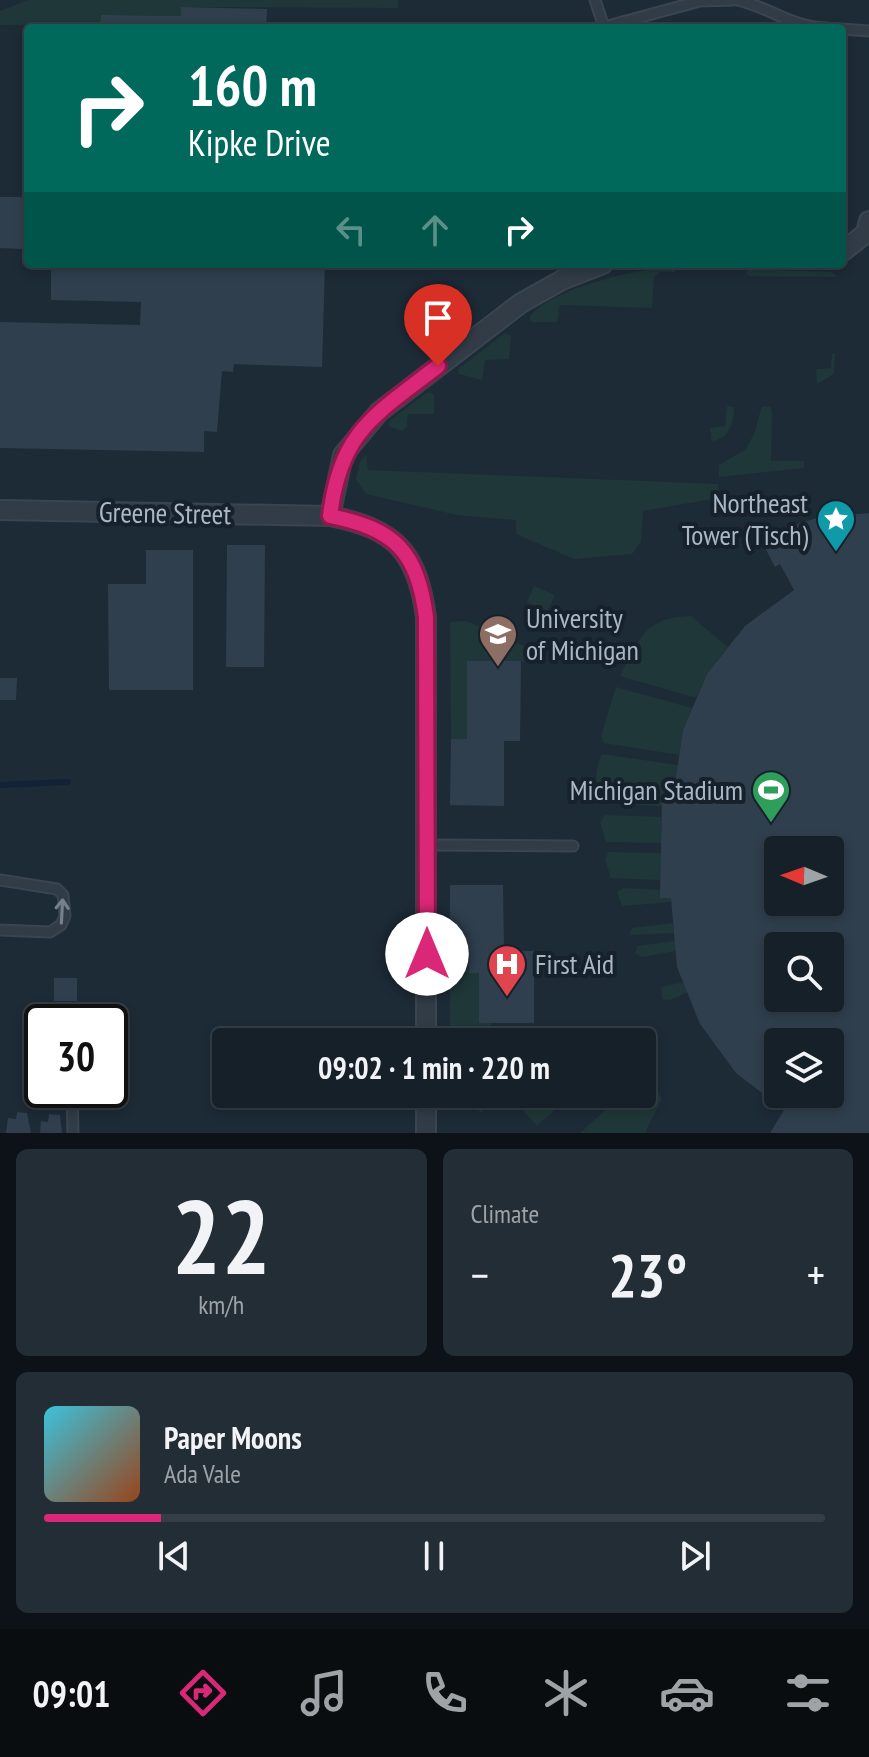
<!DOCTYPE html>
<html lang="en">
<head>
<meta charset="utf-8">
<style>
  body { margin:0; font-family:"PT Sans Narrow",sans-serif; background:#232d35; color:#f1f3f6; height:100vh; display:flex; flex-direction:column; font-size:30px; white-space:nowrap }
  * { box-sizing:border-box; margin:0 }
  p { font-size:26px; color:#9ea3a8 }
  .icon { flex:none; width:44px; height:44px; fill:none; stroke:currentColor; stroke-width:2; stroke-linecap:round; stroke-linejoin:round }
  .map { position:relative; height:1133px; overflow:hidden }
  .side { display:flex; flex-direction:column; gap:16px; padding:16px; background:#0c1217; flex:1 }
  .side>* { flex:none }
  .hud { position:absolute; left:24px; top:24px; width:822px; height:244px; border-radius:8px; box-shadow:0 4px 12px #0003,0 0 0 2px #353e46; background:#00695c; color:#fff; overflow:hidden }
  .needle { width:52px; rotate:272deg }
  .fabs { position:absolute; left:764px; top:836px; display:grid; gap:16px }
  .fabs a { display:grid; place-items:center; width:80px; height:80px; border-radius:8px; background:#162029; box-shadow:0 4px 12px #0003,0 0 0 2px #353e46; font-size:40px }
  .speed { position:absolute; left:24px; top:1004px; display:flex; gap:16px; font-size:40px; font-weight:700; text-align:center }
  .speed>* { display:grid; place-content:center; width:104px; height:104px; border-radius:50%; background:#162029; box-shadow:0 4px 12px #0003,0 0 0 2px #353e46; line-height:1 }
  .speed .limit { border:4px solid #111; border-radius:12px; background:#fff; color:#111 }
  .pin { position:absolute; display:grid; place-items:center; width:68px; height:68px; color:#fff; margin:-82px -34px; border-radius:50% 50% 50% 0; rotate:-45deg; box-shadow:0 0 8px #0007 }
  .pin .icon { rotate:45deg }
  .me { position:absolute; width:88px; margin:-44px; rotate:0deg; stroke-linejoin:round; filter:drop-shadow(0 0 6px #0008) }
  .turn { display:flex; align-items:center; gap:28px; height:168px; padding:0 32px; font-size:36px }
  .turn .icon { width:104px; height:104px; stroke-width:2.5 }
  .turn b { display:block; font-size:56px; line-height:68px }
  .lanes { display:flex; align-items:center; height:76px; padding:0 32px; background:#0003; justify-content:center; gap:40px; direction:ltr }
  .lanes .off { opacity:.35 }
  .big { font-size:60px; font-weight:700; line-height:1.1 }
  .side .widget { flex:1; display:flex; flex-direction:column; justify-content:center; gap:12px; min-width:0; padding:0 28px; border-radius:12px; background:#232d35 }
  .side .dial { align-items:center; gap:0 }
  .dial b { font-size:104px; line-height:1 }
  .song { display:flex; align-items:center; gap:24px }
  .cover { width:96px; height:96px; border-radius:12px; background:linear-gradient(135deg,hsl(190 70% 55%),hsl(20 70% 35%)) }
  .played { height:8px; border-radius:4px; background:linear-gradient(90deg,#db2777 15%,#353e46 15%) }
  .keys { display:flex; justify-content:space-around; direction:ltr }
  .heat { display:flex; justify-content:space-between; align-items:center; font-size:44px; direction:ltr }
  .side .tiles { flex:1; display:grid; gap:16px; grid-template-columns:1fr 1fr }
  .widget:last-child { grid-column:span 2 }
  .trip { position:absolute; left:212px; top:1028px; width:444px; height:80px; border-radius:8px; background:#162029; box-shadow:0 4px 12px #0003,0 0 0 2px #353e46; font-weight:700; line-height:80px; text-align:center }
  .tab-bar { display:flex; height:128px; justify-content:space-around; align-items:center; background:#090d10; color:#9ea3a8 }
  .tab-bar .icon { width:56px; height:56px }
  .tab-bar .active { color:#db2777 }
  .tab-bar b { font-size:36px; color:#f1f3f6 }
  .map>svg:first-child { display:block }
</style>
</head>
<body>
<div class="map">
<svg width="869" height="1133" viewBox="0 0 869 1133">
  <rect width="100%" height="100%" fill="#1d2b37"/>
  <path fill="#1f3738" d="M28,0H398V8L182,7L181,16L101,15L100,24L0,25V11Z
    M675,267V272H660L654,277L652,308L560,305L557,322H532L529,318C547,289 642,267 675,267Z
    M750,269L832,272L837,277L749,276L746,272Z
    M505,333L511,336L509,359L485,360L482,380L459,374L458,369Z
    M835,353L834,374L817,384L816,369L831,368L832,354Z
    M428,392L434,394V414H408L407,426L402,431L388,426L390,420Z
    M727,406L734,407C734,423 729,440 711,441L710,428L725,426Z
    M762,406L770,407L772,411L771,461H804V468L719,477V465L746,449L754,434Z
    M366,454L368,470L718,484V498L643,511L641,542L632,554L574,559L516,534V520L457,515L366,494L356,479L360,462Z
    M534,586L555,595L548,611L527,602Z
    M691,616L728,647L707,674L696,698L620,676C639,639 645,617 691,616Z
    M467,621L542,654V658L539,662L467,661V739H451L450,622Z
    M616,687L692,708L683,730L679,755L604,743L601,736Z
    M602,754L678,765L673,797H662V806L602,804C594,793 595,765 602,754Z
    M605,815L661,817V843L606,842L600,822Z
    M608,852L661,853V880L611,878L605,860Z
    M623,888L661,890L671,898V902L622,906L617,892Z
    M673,923L674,933L630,935L632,928Z
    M675,941L676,951L642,957L635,954L637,946Z
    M469,951V973H479V1023H491L492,1042H450V952Z
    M684,982L688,992L670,1000L662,999L661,987Z
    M642,1081L657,1089L662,1099L645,1133H580L623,1094H642Z
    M450,1094H499L481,1113L476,1108L450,1106Z
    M525,1094H572L537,1126L516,1103Z"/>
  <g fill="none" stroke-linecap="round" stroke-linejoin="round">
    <path stroke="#112334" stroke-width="6" d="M0,785L68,782"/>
  </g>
  <path fill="#2f3f4e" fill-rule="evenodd" d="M181,7L267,9L266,28H32V22L100,24L101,15L181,16Z
    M0,197H24L22,249L0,248Z
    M51,264H325L322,367L234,364L233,372L222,371L217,432L204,431V452L0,448V322L140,325L141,302L51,300Z
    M869,513V1133H770L784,1110L736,1073L700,1024L677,967L671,898H660L662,797H673L683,730L707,674L745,626L794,590L780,564L775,567L759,536L820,517ZM778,850H830V902H778ZM778,946H830V998H778ZM778,1042H830V1094H778Z
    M227,545H265L264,667H226Z
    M146,550H193V690H109L108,584H146Z
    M467,661H521L520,741H504V806L450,805L451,739H467Z
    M0,678H17L16,700H0Z
    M450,885H503L504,951H534V1023H479V973H469V951L450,952Z
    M54,978H77V1001H54Z
    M17,1112L27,1113L31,1133H6L8,1118L16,1119Z
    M49,1114L60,1115L62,1133H40L41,1121L48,1122Z"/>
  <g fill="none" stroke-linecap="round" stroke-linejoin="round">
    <defs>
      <path id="lane" d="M595,0L604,27L700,1L733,0
        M737,0C772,8 790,27 827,28
        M842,29L869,31
        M427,845L573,846
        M0,880L57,889L63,895L65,916L61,925L50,932L0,930
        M54,1016L56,1022
        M72,1090L73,1133"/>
      <path id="street" d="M842,252L866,233L869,221
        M0,510L330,516C395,529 417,551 426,617V1042
        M330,516L343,455L379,412L521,303L564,279L603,264
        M426,1133V1094"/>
    </defs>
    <use href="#lane" stroke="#3a4550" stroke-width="13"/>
    <use href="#street" stroke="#3a4550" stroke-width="22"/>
    <use href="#lane" stroke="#313c47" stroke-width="9"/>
    <use href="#street" stroke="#313c47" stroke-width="18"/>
  </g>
  <defs><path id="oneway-shaft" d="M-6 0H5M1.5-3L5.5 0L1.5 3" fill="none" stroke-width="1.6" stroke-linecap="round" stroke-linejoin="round" transform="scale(2)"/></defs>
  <use stroke="#74808c" href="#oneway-shaft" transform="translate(62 911) rotate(-87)"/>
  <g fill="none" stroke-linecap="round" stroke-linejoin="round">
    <defs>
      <path id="route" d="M427,954L426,617C417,551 395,529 330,516C340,431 375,415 438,366"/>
    </defs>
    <use href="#route" stroke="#8e194d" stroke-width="20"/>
    <use href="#route" stroke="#db2777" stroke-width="14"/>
  </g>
  <defs>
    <symbol id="sight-pin" viewBox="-11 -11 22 30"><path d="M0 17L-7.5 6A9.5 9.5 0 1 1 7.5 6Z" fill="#0f9aa8" stroke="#17212b"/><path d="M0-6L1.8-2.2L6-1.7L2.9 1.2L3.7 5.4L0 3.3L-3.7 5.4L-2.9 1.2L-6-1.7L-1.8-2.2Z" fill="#fff"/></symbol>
    <symbol id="university-pin" viewBox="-11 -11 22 30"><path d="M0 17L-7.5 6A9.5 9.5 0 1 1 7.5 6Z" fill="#8d6e63" stroke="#17212b"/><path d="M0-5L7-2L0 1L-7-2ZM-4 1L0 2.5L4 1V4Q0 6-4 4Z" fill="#fff"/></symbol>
    <symbol id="stadium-pin" viewBox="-11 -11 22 30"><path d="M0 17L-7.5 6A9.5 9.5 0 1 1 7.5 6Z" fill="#2e9e5b" stroke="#17212b"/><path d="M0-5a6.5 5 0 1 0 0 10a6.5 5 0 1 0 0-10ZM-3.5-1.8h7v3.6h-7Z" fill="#fff"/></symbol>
    <symbol id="hospital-pin" viewBox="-11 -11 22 30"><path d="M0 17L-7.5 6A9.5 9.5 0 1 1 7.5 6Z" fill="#e0444e" stroke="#17212b"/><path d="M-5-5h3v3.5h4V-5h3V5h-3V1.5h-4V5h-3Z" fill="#fff"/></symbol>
  </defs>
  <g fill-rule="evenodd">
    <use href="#sight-pin" x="814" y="497" width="44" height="60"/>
    <use href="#university-pin" x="476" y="612" width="44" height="60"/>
    <use href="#stadium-pin" x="749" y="768" width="44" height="60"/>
    <use href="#hospital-pin" x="485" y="942" width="44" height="60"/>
  </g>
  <g text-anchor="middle" stroke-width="8" stroke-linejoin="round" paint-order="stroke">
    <g font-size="28" fill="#aab7c5" stroke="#17212b" text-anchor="end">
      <text x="808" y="513">Northeast<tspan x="808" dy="32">Tower (Tisch)</tspan></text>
      <text x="526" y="628" text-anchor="start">University<tspan x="526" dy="32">of Michigan</tspan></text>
      <text x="743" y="800">Michigan Stadium</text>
      <text x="535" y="974" text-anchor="start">First Aid</text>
    </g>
    <g font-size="28" fill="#aab7c5" stroke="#17212b">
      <text transform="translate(165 513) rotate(1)" y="10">Greene Street</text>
    </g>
  </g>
</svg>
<div class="fabs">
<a><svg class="needle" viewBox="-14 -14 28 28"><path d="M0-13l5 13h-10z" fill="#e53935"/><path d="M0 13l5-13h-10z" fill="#9ea3a8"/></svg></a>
<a><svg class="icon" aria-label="search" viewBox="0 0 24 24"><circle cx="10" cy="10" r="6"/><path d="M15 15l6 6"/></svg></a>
<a><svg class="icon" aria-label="layers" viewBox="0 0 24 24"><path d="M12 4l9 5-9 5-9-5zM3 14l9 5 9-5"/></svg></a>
</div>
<div class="speed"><div class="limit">30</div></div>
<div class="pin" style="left:438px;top:366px;background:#d93025"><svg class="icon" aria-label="arrive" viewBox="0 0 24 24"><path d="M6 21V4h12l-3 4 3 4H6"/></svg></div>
<svg class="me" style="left:427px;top:954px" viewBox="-20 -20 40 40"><circle r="19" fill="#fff"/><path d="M0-13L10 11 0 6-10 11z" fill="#db2777"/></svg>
<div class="trip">09:02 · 1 min · 220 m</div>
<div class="hud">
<div class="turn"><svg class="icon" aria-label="right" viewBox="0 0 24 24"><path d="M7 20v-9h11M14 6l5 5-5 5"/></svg><div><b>160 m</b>Kipke Drive</div></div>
<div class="lanes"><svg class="icon off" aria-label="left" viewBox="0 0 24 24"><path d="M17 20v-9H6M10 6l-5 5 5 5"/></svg><svg class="icon off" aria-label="ahead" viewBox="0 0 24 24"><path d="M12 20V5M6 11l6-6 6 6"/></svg><svg class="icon" aria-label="right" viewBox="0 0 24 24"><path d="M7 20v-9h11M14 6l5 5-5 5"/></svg></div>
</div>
</div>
<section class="side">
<div class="tiles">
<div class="widget dial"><b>22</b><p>km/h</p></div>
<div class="widget"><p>Climate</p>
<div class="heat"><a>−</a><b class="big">23°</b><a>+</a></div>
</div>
<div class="widget">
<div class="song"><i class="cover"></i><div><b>Paper Moons</b><p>Ada Vale</p></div></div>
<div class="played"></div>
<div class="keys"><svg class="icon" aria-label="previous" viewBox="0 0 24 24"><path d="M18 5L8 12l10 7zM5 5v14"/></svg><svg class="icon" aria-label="pause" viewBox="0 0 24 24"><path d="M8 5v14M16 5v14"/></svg><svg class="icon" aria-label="next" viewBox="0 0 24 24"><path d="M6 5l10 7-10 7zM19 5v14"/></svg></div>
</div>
</div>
</section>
<nav class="tab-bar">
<b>09:01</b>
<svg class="icon active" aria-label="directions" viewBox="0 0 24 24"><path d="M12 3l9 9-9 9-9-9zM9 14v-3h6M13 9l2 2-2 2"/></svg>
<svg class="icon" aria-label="music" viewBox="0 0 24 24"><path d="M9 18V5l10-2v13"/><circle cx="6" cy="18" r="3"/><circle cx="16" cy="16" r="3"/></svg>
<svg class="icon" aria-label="phone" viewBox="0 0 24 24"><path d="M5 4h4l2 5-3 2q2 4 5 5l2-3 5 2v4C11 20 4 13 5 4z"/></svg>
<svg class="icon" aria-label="climate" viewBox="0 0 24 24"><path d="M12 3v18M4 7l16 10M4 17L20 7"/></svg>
<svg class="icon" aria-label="car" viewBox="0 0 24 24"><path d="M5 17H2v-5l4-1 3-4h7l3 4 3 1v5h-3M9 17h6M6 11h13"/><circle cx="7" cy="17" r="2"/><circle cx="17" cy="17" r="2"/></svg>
<svg class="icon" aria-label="filters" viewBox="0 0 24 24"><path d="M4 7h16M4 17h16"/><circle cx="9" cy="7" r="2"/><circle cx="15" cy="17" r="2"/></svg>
</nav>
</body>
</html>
